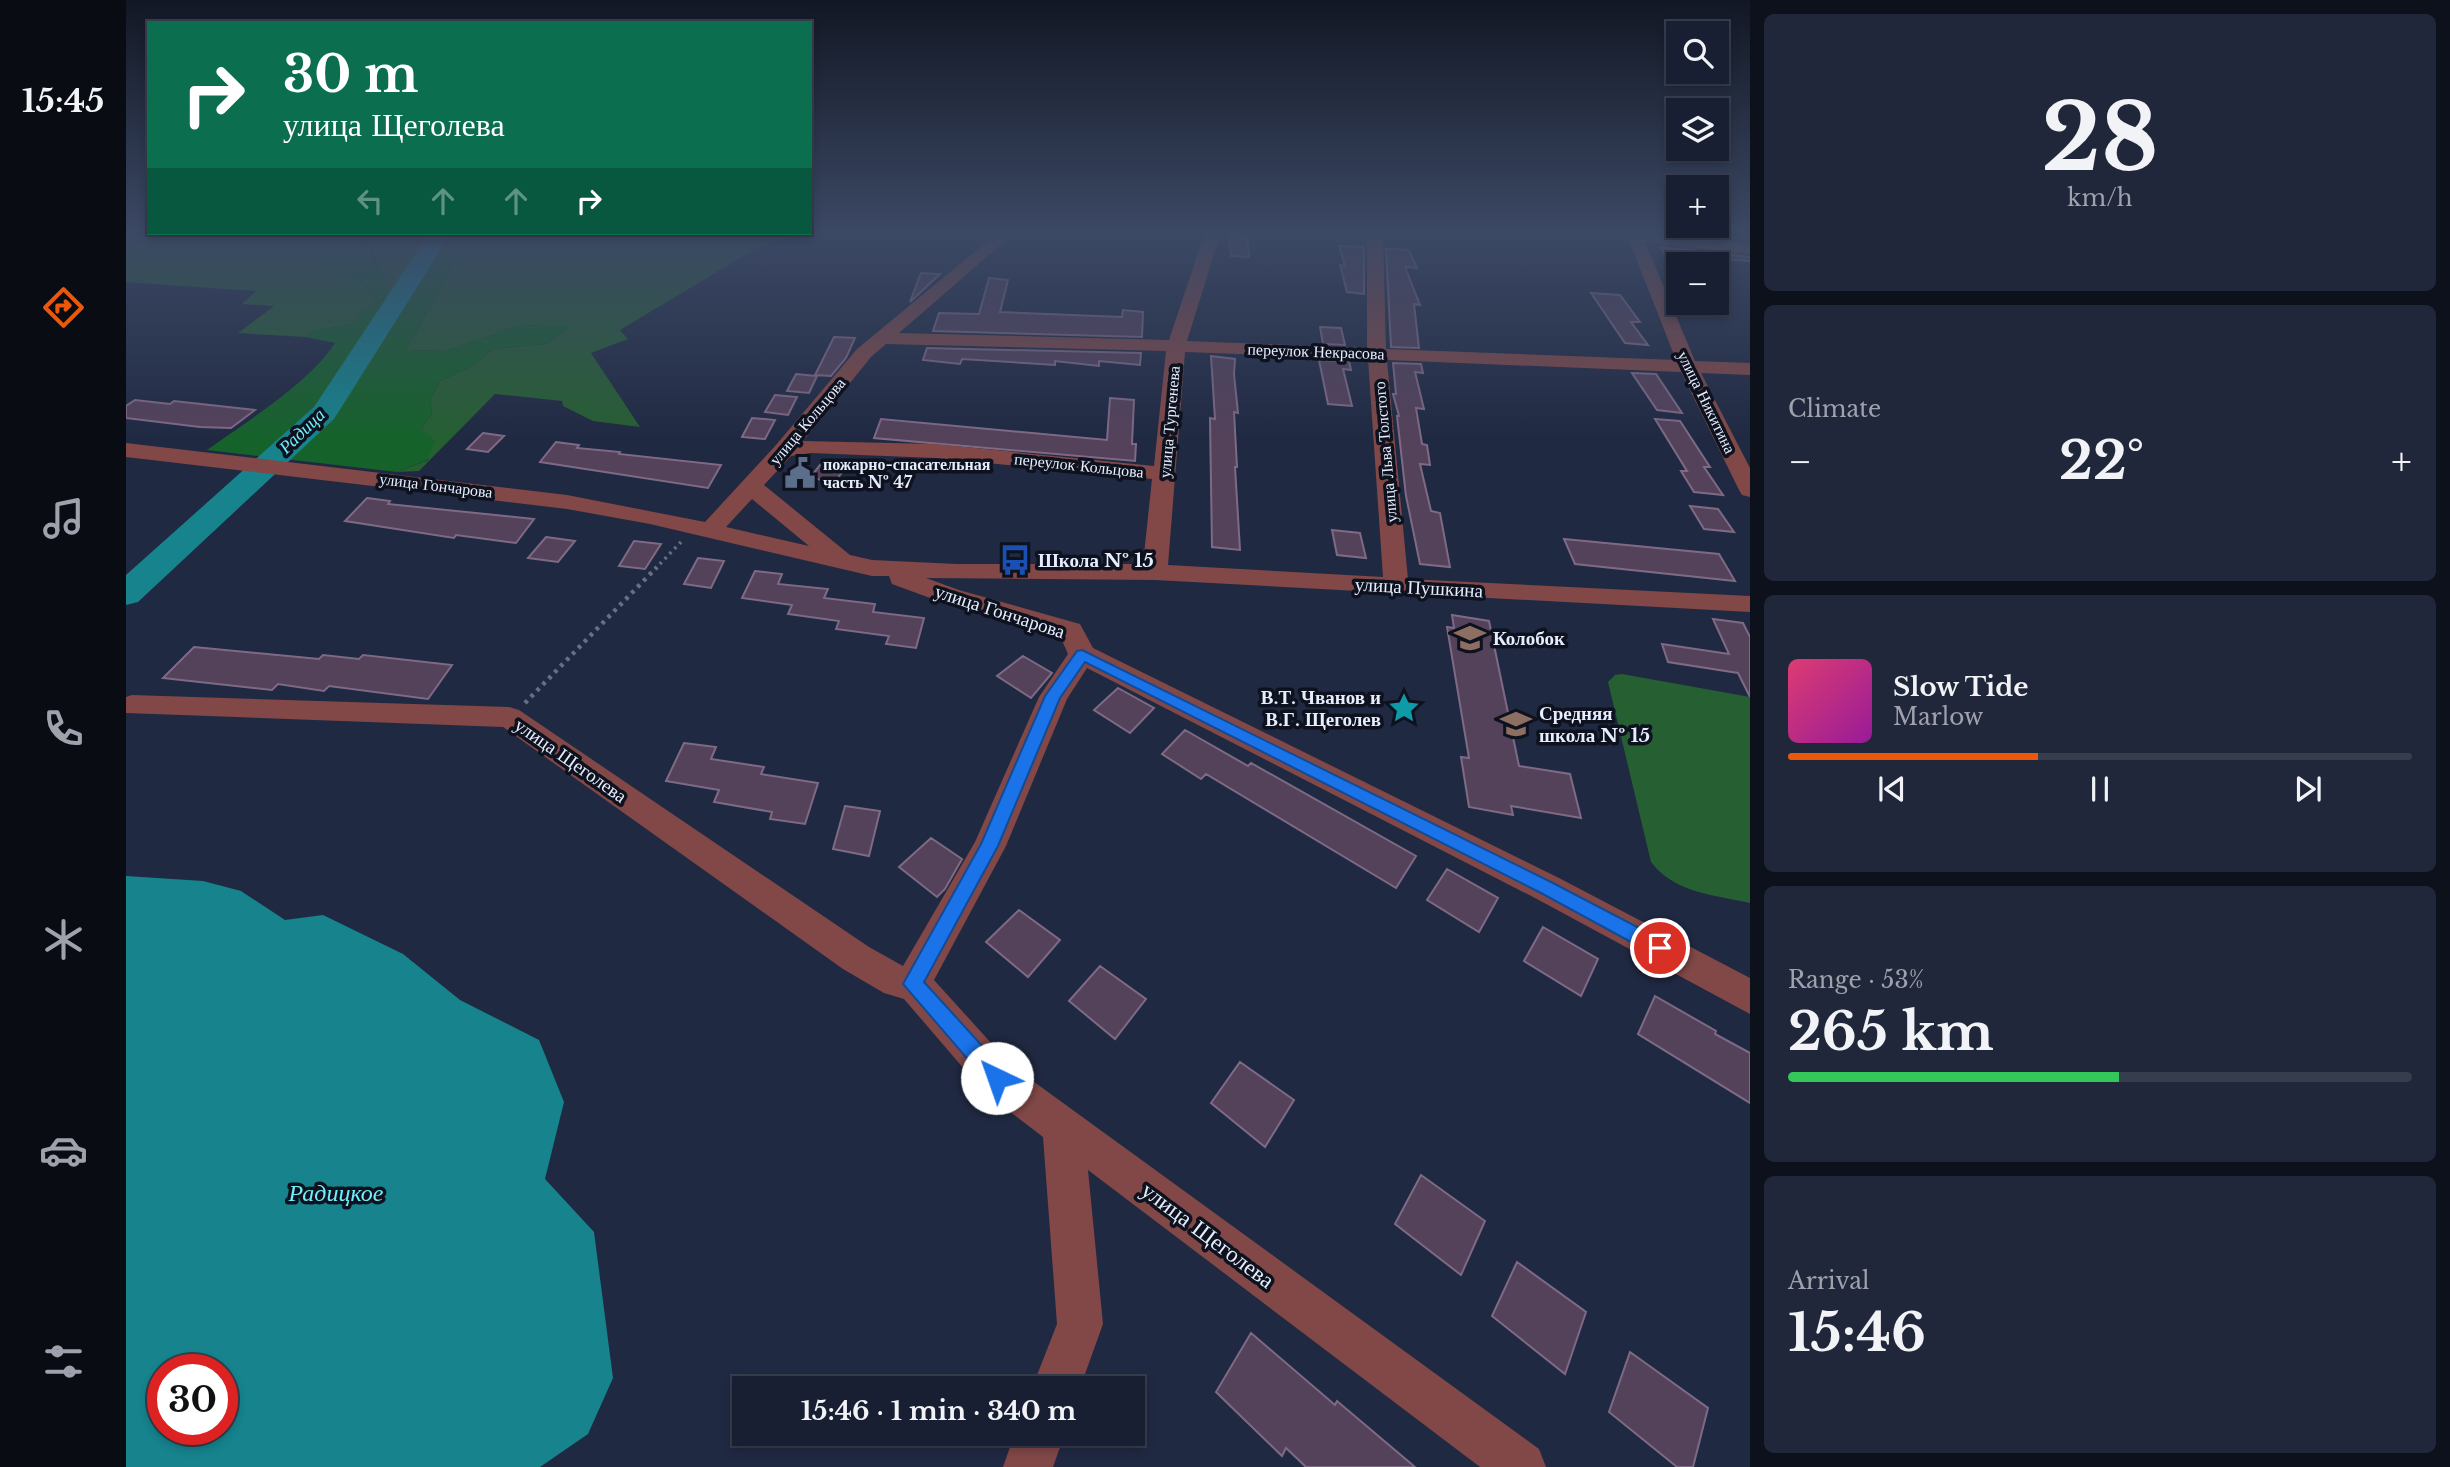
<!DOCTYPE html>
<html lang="en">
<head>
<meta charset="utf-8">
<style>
  body { margin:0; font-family:"Libre Baskerville",serif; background:#21273a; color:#f1f3f6; height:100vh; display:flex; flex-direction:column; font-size:26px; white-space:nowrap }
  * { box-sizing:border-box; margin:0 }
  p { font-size:23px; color:#9fa2ac }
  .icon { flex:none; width:38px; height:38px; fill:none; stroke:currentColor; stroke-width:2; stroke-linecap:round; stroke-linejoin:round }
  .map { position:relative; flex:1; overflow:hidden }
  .side { display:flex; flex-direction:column; gap:14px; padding:14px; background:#0d111c; width:700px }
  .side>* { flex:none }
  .banner { position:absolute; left:21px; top:21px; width:665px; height:214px; border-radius:0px; box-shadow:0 4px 10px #0003,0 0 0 2px #363d4d; background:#0b6e4f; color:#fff; overflow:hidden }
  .fabs { position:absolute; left:1540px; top:21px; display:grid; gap:14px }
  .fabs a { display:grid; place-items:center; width:63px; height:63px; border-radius:0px; background:#181f32; box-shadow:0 4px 10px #0003,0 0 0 2px #363d4d; font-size:35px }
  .speed { position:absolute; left:21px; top:1354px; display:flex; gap:14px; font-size:35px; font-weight:700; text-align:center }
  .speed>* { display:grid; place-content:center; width:91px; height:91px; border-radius:50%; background:#181f32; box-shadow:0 4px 10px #0003,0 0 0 2px #363d4d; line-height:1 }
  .speed .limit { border:10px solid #d22; background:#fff; color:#111 }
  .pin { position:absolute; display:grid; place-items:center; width:60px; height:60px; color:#fff; margin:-30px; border:4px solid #fff; border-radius:50%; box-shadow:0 2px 7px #0007 }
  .me { position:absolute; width:77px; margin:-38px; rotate:318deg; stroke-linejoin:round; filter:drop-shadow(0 0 5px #0008) }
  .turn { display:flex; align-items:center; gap:24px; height:147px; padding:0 21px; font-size:32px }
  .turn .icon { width:91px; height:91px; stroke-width:2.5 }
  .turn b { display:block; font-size:49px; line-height:60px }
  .lanes { display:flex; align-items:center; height:66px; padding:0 21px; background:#0003; justify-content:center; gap:35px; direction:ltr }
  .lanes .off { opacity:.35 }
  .big { font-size:52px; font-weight:800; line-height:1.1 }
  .side .tile { flex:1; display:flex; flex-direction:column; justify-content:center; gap:10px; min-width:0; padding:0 24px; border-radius:10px; background:#21273a }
  .side .dial { align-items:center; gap:0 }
  .dial b { font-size:91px; line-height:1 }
  .song { display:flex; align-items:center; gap:21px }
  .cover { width:84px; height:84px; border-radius:10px; background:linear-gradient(135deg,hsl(340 70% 55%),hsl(300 70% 35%)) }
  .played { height:7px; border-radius:4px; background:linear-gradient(90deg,#ea580c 40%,#363d4d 40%) }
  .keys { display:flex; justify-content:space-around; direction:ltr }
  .heat { display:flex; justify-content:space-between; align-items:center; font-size:38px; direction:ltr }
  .charge { height:10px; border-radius:5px; background:linear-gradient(90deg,#34c759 53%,#363d4d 0) }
  .trip { position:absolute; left:606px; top:1376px; width:413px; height:70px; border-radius:0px; background:#181f32; box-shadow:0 4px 10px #0003,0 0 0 2px #363d4d; font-weight:800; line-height:70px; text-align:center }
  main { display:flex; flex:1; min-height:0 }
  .dock { display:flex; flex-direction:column; width:126px; justify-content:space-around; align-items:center; background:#0a0c14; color:#9fa2ac }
  .dock .icon { width:49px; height:49px }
  .dock .on { color:#ea580c }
  .dock b { font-size:32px; color:#f1f3f6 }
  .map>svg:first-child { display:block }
</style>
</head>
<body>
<main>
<nav class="dock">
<b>15:45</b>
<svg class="icon on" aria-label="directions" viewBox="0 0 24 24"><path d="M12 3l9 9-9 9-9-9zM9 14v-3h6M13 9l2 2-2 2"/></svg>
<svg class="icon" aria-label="music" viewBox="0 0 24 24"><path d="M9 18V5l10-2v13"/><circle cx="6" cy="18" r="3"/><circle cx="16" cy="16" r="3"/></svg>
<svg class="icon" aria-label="phone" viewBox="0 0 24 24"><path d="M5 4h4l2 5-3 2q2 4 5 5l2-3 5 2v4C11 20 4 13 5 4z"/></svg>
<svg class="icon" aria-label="climate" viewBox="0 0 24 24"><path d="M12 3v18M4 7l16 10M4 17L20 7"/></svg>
<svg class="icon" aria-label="car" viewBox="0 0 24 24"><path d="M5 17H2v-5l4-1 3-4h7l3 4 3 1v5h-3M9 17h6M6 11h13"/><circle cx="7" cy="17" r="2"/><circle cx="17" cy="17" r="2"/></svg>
<svg class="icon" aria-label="filters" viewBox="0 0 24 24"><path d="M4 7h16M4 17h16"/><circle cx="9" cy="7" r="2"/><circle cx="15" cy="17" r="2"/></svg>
</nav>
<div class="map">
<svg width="1624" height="1467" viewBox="0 0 1624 1467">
  <rect width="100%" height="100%" fill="#202942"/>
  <path fill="#265f32" d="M0,235H215L197,244V262L233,280L252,302L238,310L226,324L189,331L179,337L112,333L148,306L116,304L130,291L0,282Z
    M233,235H321C306,255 289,292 262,294C256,280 246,241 233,235Z
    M349,235H670L634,246L494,330L502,339L465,353L514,427L467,421L437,406L436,401L369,394L293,471L271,472L302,460L295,429L306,413L304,399L314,381L350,364L366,349L420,344L443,327L396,325L320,351L280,350L332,256Z
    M1496,674L1624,697V903C1589,895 1548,893 1525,862L1482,682L1489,675Z"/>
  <path fill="#16622b" d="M215,235L239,237L247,258L257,275L263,294C289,292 307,254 321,235H349L332,256L280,350L320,351L396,325L444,326L420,344L366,349L350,364L314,381L304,399L306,413L295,429L309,441L301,460L271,472L81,450C120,422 183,383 209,343L179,337L189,331L226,324L238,310L252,302L233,280L197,262L192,251L197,244Z"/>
  <path fill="#16838d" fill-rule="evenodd" d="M0,876L77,881L115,891L159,920L197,915L277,954L334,1000L413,1040L438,1102L419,1179L468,1232L487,1378L462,1434L414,1467H0ZM37,1370H96V1430H37Z"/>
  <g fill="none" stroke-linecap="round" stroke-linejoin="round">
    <path fill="#16838d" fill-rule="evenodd" d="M302,235H324L208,419L12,602L0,605V575L188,407Z"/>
  </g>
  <path fill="#54415a" stroke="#7f6a86" stroke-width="2" d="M1103,235H1121L1123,257L1105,256Z
    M1213,246L1238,247V294L1221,292L1214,265L1219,266Z
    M1535,247L1624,257V261L1540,255Z
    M1260,249L1283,250L1291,268L1279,267L1294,305L1288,304L1293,348L1265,347Z
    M795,273L814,274L784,302Z
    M863,278L882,280L874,312L996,317L997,310L1017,312L1016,337L807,331L813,313L853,314Z
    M1465,293L1494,295L1514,322H1505L1522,345L1499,343Z
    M1194,327L1215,328L1219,345L1197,344Z
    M708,337L729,338L720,358L705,376L689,375Z
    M801,348L1015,353L1014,365L973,361V366L929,361V365L836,359L834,364L797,360Z
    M1085,356L1109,359L1108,374L1112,413L1108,412L1111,467H1109L1114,550L1086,547L1084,418L1089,419Z
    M1193,360L1223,361L1225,370L1217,369L1226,406L1202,404Z
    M1267,363L1295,364L1297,373L1289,372L1298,409L1290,408L1296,444L1301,445L1304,465L1294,464L1305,511L1314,513L1324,567L1294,564L1280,496L1271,416H1273L1267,394H1270Z
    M1506,373L1530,374L1556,413L1531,410Z
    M670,374L691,376L683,393L661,391Z
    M649,395L671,397L662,415L639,412Z
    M984,398L1008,400L1006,444H1010L1009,461L748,438L755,419L981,440Z
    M9,400L44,404L48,401L129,410L105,428L74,427L0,418V406Z
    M626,418L649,420L639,439L616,437Z
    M1529,419L1554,421L1584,467H1578L1597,495L1568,492L1555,471H1561Z
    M357,433L378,436L362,452L341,449Z
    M430,442L453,445L451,448L494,452L493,454L595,465L582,488L414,462Z
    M697,461L721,465L709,482L684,478Z
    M241,498L264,501L262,504L408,519L390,543L330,535L328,538L219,521Z
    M1564,506L1592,509L1608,532L1578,529Z
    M1206,530L1234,533L1240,558L1211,555Z
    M420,537L449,541L432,562L402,558Z
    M1438,539L1593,554L1609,581L1449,564Z
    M508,541L535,544L519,569L493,566Z
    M572,558L598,561L585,588L558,584Z
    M629,571L656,574L652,584L702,589L698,598L749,604L747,612L798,618L790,648L760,644L763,636L710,629L713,621L662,614L666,605L616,598Z
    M1326,615L1363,621L1393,766L1444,774L1455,818L1385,806L1387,815L1343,807L1335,757L1343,758L1321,627L1328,628Z
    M1587,619L1617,623L1624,637V697L1612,673L1542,662L1536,644L1603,654Z
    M68,647L193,659L197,655L233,659L237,655L326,665L302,699L203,686L198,691L152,684L146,690L37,678Z
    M897,656L926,673L905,698L871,676Z
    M992,688L1028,708L1004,733L968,710Z
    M1059,730L1122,766L1125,763L1290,856L1270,888L1080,774L1075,779L1036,754Z
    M558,743L590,747L585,759L638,767L635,774L692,783L679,824L644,819L646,812L588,802L593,790L540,781Z
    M719,806L754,811L743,856L707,849Z
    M805,838L836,859L819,889L811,897L773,867Z
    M1321,869L1372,898L1353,932L1301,900Z
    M893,910L934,940L902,977L860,942Z
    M1417,927L1472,959L1455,996L1398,961Z
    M974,966L1020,999L989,1039L943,1001Z
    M1529,996L1590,1031L1589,1034L1624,1053V1103L1512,1034Z
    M1114,1062L1168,1100L1139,1147L1085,1103Z
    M1295,1175L1359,1221L1335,1275L1269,1224Z
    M1391,1262L1460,1312L1439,1374L1366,1316Z
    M1125,1333L1209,1405L1211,1401L1289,1467H1180L1160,1448L1156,1456L1090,1392Z
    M1504,1352L1582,1408L1567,1467H1551L1483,1412Z"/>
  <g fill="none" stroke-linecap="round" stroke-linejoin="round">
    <path stroke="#676f86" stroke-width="3.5" stroke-dasharray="2.5 4.5" stroke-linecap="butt" d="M529,569L556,541"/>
    <path stroke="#676f86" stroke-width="4.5" stroke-dasharray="3.5 5" stroke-linecap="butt" d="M399,703L531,567"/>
    <path fill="#814847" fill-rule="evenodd" d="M869,235H886L773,333L1043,340L1078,235H1094L1061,341L1241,348V235H1257L1260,349L1550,360L1503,240L1494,235H1541L1624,244V254L1519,242L1569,361L1624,363V375L1575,373L1624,468V497L1616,495L1613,490L1555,372L1261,360L1282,579L1624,596V612L1029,580L800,578L833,590L954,624L967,648L1433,878L1624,978V1014L1409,898L961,668L941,699L880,846L808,980L885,1065L1413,1449L1420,1467H1354L962,1170L977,1324L954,1388H906L931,1324L917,1137L857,1091L778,999L758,993L717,969L377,727L0,713V697L6,695L383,707L393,710L743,947L777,966L849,842L913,697L942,654L934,636L815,602L766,584L763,576H746L524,524L441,509L0,457V443L441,495L579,522L650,445L731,349ZM760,344L1040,351L1028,466L809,444L677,441L745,357ZM1059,352L1242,359L1257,577L1042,565ZM685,453L809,458L1026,479L1017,564H831L746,560L724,555L638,485L665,456ZM626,499L683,546L600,527Z
      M889,1433H939L927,1467H877Z"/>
  </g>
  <linearGradient id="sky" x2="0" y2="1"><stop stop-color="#121724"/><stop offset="0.53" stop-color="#3c4965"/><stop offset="1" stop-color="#3c4965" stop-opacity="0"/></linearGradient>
  <rect width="1624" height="440" fill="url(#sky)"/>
  <path fill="#1a73e8" stroke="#114b97" stroke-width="2" d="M956,650L1427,883L1540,942L1543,948L1540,954L1534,957L1527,954L1415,893L959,662L934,698L872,846L798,982L879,1071L882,1078L879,1085L871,1088L864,1085L777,984L855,844L919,696L951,651Z"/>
  <defs>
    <symbol id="civic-bare" viewBox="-9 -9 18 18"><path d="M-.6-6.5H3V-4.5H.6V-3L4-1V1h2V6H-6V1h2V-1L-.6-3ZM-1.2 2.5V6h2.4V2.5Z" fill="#5c6f8a" stroke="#0e121e" stroke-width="2.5" paint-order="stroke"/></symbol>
    <symbol id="bus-bare" viewBox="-9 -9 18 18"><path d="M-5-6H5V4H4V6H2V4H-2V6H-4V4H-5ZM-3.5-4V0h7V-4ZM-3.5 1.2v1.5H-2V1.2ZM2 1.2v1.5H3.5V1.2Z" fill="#1a4fb4" stroke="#0e121e" stroke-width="2.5" paint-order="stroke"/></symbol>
    <symbol id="school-bare" viewBox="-9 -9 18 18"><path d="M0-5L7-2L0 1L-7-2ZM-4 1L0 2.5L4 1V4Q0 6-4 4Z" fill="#8d6e63" stroke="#0e121e" stroke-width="2.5" paint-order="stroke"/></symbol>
    <symbol id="sight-bare" viewBox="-9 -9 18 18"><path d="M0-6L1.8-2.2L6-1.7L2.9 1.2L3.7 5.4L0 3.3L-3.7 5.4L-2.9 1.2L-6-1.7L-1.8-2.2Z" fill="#0f9aa8" stroke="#0e121e" stroke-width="2.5" paint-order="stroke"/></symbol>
  </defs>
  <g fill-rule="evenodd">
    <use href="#civic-bare" x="652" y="451" width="44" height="44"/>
    <use href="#bus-bare" x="867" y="538" width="44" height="44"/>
    <use href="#school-bare" x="1322" y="616" width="44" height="44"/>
    <use href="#sight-bare" x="1256" y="686" width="44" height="44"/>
    <use href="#school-bare" x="1368" y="702" width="44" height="44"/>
  </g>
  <g text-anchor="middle" stroke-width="7" stroke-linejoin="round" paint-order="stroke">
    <g font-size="16" fill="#e6edfe" stroke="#0e121e">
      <text transform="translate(1190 351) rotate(2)" y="6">переулок Некрасова</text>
      <text transform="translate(1581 402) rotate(64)" y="6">улица Никитина</text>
      <text transform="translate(681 421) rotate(-50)" y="6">улица Кольцова</text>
      <text transform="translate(1043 422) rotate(-85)" y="6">улица Тургенева</text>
      <text transform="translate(1259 452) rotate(-95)" y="6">улица Льва Толстого</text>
      <text transform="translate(953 465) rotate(6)" y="6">переулок Кольцова</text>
      <text transform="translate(310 485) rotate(7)" y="6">улица Гончарова</text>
    </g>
    <g font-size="16" font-weight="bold" fill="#e6edfe" stroke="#0e121e" text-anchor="start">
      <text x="697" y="470">пожарно-спасательная<tspan x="697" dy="18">часть № 47</tspan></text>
    </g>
    <g font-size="18" font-style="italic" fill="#6ff0fe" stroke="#0e121e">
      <text transform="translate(176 431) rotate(-44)" y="6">Радица</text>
    </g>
    <g font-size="19" font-weight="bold" fill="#e6edfe" stroke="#0e121e" text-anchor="start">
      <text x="912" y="567">Школа № 15</text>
      <text x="1367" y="645">Колобок</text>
      <text x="1255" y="704" text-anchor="end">В.Т. Чванов и<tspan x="1255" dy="22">В.Г. Щеголев</tspan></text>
      <text x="1413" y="720">Средняя<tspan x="1413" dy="22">школа № 15</tspan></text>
    </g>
    <g font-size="19" fill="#e6edfe" stroke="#0e121e">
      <text transform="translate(1293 587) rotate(3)" y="7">улица Пушкина</text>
      <text transform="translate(874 611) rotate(18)" y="7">улица Гончарова</text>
      <text transform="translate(445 760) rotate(35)" y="7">улица Щеголева</text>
    </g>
    <g font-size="23" fill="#e6edfe" stroke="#0e121e">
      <text transform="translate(1082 1235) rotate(37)" y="8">улица Щеголева</text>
    </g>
    <g font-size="24" font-style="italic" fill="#6ff0fe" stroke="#0e121e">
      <text x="210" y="1201">Радицкое</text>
    </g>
  </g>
</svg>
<div class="fabs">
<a><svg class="icon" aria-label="search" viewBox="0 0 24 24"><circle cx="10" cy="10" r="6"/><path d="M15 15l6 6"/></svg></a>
<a><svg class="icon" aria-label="layers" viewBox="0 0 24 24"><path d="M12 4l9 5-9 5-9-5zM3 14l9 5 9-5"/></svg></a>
<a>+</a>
<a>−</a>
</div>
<div class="speed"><div class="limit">30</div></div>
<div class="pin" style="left:1534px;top:948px;background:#d93025"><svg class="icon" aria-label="arrive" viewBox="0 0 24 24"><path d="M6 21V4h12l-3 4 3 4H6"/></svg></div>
<svg class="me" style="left:871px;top:1078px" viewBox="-20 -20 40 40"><circle r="19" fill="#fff"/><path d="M0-13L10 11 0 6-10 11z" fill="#1a73e8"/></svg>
<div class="trip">15:46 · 1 min · 340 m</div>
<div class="banner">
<div class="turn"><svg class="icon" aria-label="right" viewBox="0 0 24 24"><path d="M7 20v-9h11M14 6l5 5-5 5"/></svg><div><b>30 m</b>улица Щеголева</div></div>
<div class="lanes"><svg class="icon off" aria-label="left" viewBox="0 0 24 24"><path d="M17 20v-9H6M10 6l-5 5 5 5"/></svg><svg class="icon off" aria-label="ahead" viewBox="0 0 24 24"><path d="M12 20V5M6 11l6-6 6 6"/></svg><svg class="icon off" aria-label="ahead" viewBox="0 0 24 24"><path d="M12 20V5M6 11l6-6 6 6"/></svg><svg class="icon" aria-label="right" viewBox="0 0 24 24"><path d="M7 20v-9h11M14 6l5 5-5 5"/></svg></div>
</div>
</div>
<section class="side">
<div class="tile dial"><b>28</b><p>km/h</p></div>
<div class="tile"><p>Climate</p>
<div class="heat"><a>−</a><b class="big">22°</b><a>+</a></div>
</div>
<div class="tile">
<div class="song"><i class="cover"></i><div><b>Slow Tide</b><p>Marlow</p></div></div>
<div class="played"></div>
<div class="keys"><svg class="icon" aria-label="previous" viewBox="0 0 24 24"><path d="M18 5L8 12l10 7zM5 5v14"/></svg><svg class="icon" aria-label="pause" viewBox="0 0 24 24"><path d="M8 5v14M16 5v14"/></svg><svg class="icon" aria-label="next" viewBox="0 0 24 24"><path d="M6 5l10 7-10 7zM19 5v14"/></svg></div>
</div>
<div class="tile"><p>Range · 53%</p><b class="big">265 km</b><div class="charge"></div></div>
<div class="tile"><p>Arrival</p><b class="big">15:46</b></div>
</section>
</main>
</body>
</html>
